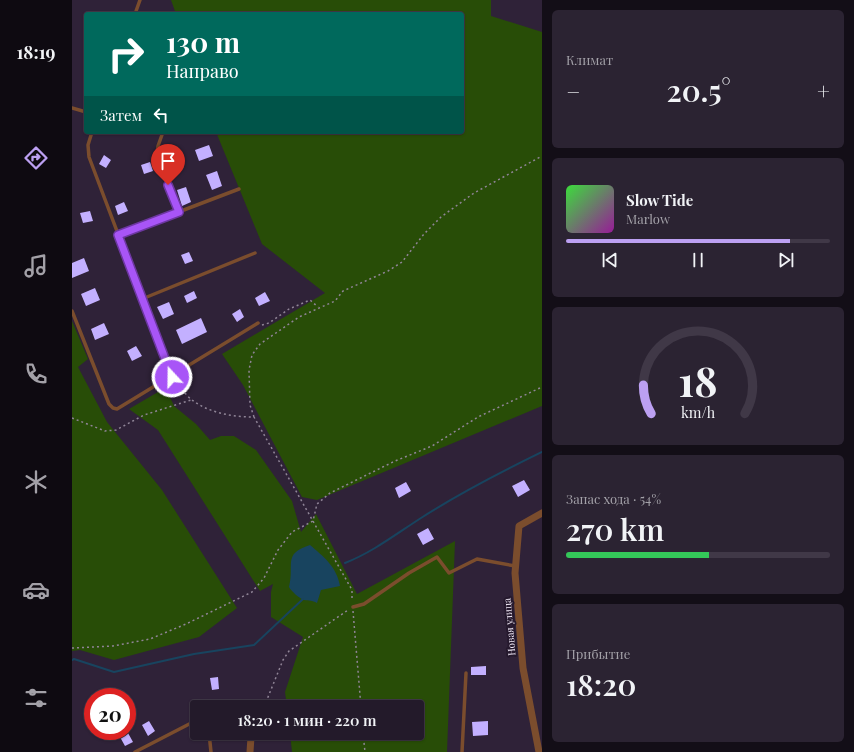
<!DOCTYPE html>
<html lang="ru">
<head>
<meta charset="utf-8">
<style>
  body { margin:0; font-family:"Playfair Display",serif; background:#2b2332; color:#f1f3f6; height:100vh; display:flex; flex-direction:column; font-size:15px; white-space:nowrap }
  * { box-sizing:border-box; margin:0 }
  p { font-size:13px; color:#a3a1a8 }
  .icon { flex:none; width:22px; height:22px; fill:none; stroke:currentColor; stroke-width:2; stroke-linecap:round; stroke-linejoin:round }
  .map { position:relative; flex:1; overflow:hidden }
  .sheet { display:flex; flex-direction:column; gap:10px; padding:10px; background:#130e17; width:312px }
  .sheet>* { flex:none }
  .banner { position:absolute; left:12px; top:12px; width:380px; height:122px; border-radius:4px; box-shadow:0 1px 3px #0004,0 0 0 1px #403847; background:#00695c; color:#fff; overflow:hidden }
  .speed { position:absolute; left:12px; top:688px; display:flex; gap:8px; font-size:20px; font-weight:700; text-align:center }
  .speed>* { display:grid; place-content:center; width:52px; height:52px; border-radius:50%; background:#231a2a; box-shadow:0 1px 3px #0004,0 0 0 1px #403847; line-height:1 }
  .speed .limit { border:6px solid #d22; background:#fff; color:#111 }
  .pin { position:absolute; display:grid; place-items:center; width:34px; height:34px; color:#fff; margin:-41px -17px; border-radius:50% 50% 50% 0; rotate:-45deg; box-shadow:0 0 4px #0007 }
  .pin .icon { rotate:45deg }
  .me { position:absolute; width:44px; margin:-22px; rotate:339deg; stroke-linejoin:round; filter:drop-shadow(0 0 3px #0008) }
  .turn { display:flex; align-items:center; gap:14px; height:84px; padding:0 16px; font-size:18px }
  .turn .icon { width:52px; height:52px; stroke-width:2.5 }
  .turn b { display:block; font-size:28px; line-height:34px }
  .then { display:flex; align-items:center; height:38px; padding:0 16px; background:#0003; gap:8px; font-size:15px }
  .big { font-size:30px; font-weight:600; line-height:1.1 }
  .sheet .card { flex:1; display:flex; flex-direction:column; justify-content:center; gap:6px; min-width:0; padding:0 14px; border-radius:6px; background:#2b2332 }
  .sheet .dial { align-items:center; gap:0 }
  .dial svg { height:104px; overflow:visible; fill:none; stroke:#403847; stroke-width:7; stroke-linecap:round; text-anchor:middle }
  .dial text { fill:#f1f3f6; stroke:none }
  .song { display:flex; align-items:center; gap:12px }
  .cover { width:48px; height:48px; border-radius:6px; background:linear-gradient(135deg,hsl(120 70% 55%),hsl(300 70% 35%)) }
  .played { height:4px; border-radius:2px; background:linear-gradient(90deg,#bca0f2 85%,#403847 85%) }
  .keys { display:flex; justify-content:space-around; direction:ltr }
  .heat { display:flex; justify-content:space-between; align-items:center; font-size:22px; direction:ltr }
  .charge { height:6px; border-radius:3px; background:linear-gradient(90deg,#34c759 54%,#403847 0) }
  .trip { position:absolute; left:118px; top:700px; width:234px; height:40px; border-radius:4px; background:#231a2a; box-shadow:0 1px 3px #0004,0 0 0 1px #403847; font-weight:600; line-height:40px; text-align:center }
  main { display:flex; flex:1; min-height:0 }
  .tab-bar { display:flex; flex-direction:column; width:72px; justify-content:space-around; align-items:center; background:#0e0a11; color:#a3a1a8 }
  .tab-bar .icon { width:28px; height:28px }
  .tab-bar .on { color:#bca0f2 }
  .tab-bar b { font-size:18px; color:#f1f3f6 }
  .map>svg:first-child { display:block }
</style>
</head>
<body>
<main>
<nav class="tab-bar">
<b>18:19</b>
<svg class="icon on" aria-label="directions" viewBox="0 0 24 24"><path d="M12 3l9 9-9 9-9-9zM9 14v-3h6M13 9l2 2-2 2"/></svg>
<svg class="icon" aria-label="music" viewBox="0 0 24 24"><path d="M9 18V5l10-2v13"/><circle cx="6" cy="18" r="3"/><circle cx="16" cy="16" r="3"/></svg>
<svg class="icon" aria-label="phone" viewBox="0 0 24 24"><path d="M5 4h4l2 5-3 2q2 4 5 5l2-3 5 2v4C11 20 4 13 5 4z"/></svg>
<svg class="icon" aria-label="climate" viewBox="0 0 24 24"><path d="M12 3v18M4 7l16 10M4 17L20 7"/></svg>
<svg class="icon" aria-label="car" viewBox="0 0 24 24"><path d="M5 17H2v-5l4-1 3-4h7l3 4 3 1v5h-3M9 17h6M6 11h13"/><circle cx="7" cy="17" r="2"/><circle cx="17" cy="17" r="2"/></svg>
<svg class="icon" aria-label="filters" viewBox="0 0 24 24"><path d="M4 7h16M4 17h16"/><circle cx="9" cy="7" r="2"/><circle cx="15" cy="17" r="2"/></svg>
</nav>
<div class="map">
<svg width="470" height="752" viewBox="0 0 470 752">
  <rect width="100%" height="100%" fill="#2f2238"/>
  <path fill="#284d07" d="M99,0H419V16L470,32V406L245,500L230,497L171,385L150,354L253,293L190,244L144,132H390V14H104Z
    M0,321L16,359L6,367L35,422L90,490L165,608L127,637L42,660L8,650L0,651Z
    M98,385L97,395L102,406L124,424L138,440L149,436H162L184,450L220,501L229,532L244,514L285,594L383,541L375,752H220L218,733H345V707H215L213,692L231,637L199,617V592L201,584L188,591L86,430L57,409Z"/>
  <path fill="#18445f" d="M238,545C251,556 265,567 268,586L249,590L245,603C240,600 237,601 232,600C228,599 219,591 217,587C223,564 210,554 238,545Z"/>
  <g fill="none" stroke-linecap="round" stroke-linejoin="round">
    <path stroke="#18445f" stroke-width="2" d="M273,563C301,552 324,534 349,518C388,493 429,472 470,452
      M0,660L2,659L42,672L122,654L182,645L231,599"/>
  </g>
  <path fill="#c3b0ff" d="M137,145L141,156L127,161L123,150Z
    M104,148L109,160L102,163L97,151Z
    M32,155L39,160L34,168L27,164Z
    M78,162L81,171L72,174L69,165Z
    M145,171L150,186L140,190L134,175Z
    M114,187L119,202L110,206L105,190Z
    M52,202L56,211L46,215L43,206Z
    M18,211L21,221L11,223L8,213Z
    M117,252L121,261L113,264L109,255Z
    M12,258L17,271L0,278V263Z
    M23,288L28,300L14,306L9,294Z
    M122,291L125,298L115,303L112,296Z
    M193,292L198,301L187,306L183,298Z
    M97,302L102,314L91,319L85,307Z
    M168,309L172,317L165,322L160,314Z
    M129,318L135,332L110,344L104,330Z
    M32,323L37,334L23,340L19,329Z
    M64,346L70,356L60,361L55,351Z
    M452,480L458,490L446,497L440,486Z
    M334,482L339,491L327,498L323,488Z
    M356,528L362,539L351,545L345,534Z
    M414,666V675H399V667Z
    M146,677L147,689L140,690L138,678Z
    M77,721L83,731L76,736L70,725Z
    M416,721V735L401,736L400,722Z
    M56,733L61,742L53,746L48,737Z"/>
  <g fill="none" stroke-linecap="round" stroke-linejoin="round">
    <path stroke="#908597" stroke-width="1.5" stroke-dasharray="2 3" stroke-linecap="butt" d="M190,325L197,323L217,309L238,300L246,307
      M104,381C109,387 114,396 120,400C137,413 161,417 182,417L280,590V601
      M182,417L178,405L177,370L180,355L188,344L227,317L263,301L271,291L316,271L330,262L352,234L369,217L402,193L470,156
      M0,418L33,431L44,430L72,415L119,400
      M281,611L289,707
      M0,648L41,646L78,639L114,624L180,592L192,578L206,550L220,532L241,521L245,504L258,493L323,461L360,446L406,417L470,387
      M192,707L211,660L217,651L276,610
      M291,733L293,752"/>
    <path stroke="#7b4d2d" stroke-width="3.5" d="M63,14L68,0
      M0,108L14,112
      M20,132L16,145L17,157L100,377
      M91,132L86,146L85,154L107,212
      M46,235L167,189
      M70,299L183,253
      M0,311L37,404L41,408L45,409L186,323
      M281,607L292,604L337,573L365,557L377,573L405,559L443,566
      M137,733L139,752
      M63,752L125,720
      M390,752L394,673"/>
    <path stroke="#7b4d2d" stroke-width="7" d="M178,752L179,737
      M467,752L451,668L443,573L447,526L470,513"/>
  </g>
  <g fill="none" stroke-linecap="round" stroke-linejoin="round">
    <defs>
      <path id="route" d="M96,185L107,212L46,235L100,377"/>
    </defs>
    <use href="#route" stroke="#6d37a1" stroke-width="10"/>
    <use href="#route" stroke="#a855f7" stroke-width="7"/>
  </g>
  <g text-anchor="middle" stroke-width="4" stroke-linejoin="round" paint-order="stroke">
    <g font-size="10" fill="#f1e9f7" stroke="#25192d">
      <text transform="translate(437 627) rotate(-95)" y="4">Новая улица</text>
    </g>
  </g>
</svg>
<div class="speed"><div class="limit">20</div></div>
<div class="pin" style="left:96px;top:185px;background:#d93025"><svg class="icon" aria-label="arrive" viewBox="0 0 24 24"><path d="M6 21V4h12l-3 4 3 4H6"/></svg></div>
<svg class="me" style="left:100px;top:377px" viewBox="-20 -20 40 40"><circle r="17" fill="#a855f7" stroke="#fff" stroke-width="3"/><path d="M0-11L8 9 0 5-8 9z" fill="#fff"/></svg>
<div class="trip">18:20 · 1 мин · 220 m</div>
<div class="banner">
<div class="turn"><svg class="icon" aria-label="right" viewBox="0 0 24 24"><path d="M7 20v-9h11M14 6l5 5-5 5"/></svg><div><b>130 m</b>Направо</div></div>
<div class="then">Затем<svg class="icon" aria-label="left" viewBox="0 0 24 24"><path d="M17 20v-9H6M10 6l-5 5 5 5"/></svg></div>
</div>
</div>
<section class="sheet">
<div class="card"><p>Климат</p>
<div class="heat"><a>−</a><b class="big">20.5°</b><a>+</a></div>
</div>
<div class="card">
<div class="song"><i class="cover"></i><div><b>Slow Tide</b><p>Marlow</p></div></div>
<div class="played"></div>
<div class="keys"><svg class="icon" aria-label="previous" viewBox="0 0 24 24"><path d="M18 5L8 12l10 7zM5 5v14"/></svg><svg class="icon" aria-label="pause" viewBox="0 0 24 24"><path d="M8 5v14M16 5v14"/></svg><svg class="icon" aria-label="next" viewBox="0 0 24 24"><path d="M6 5l10 7-10 7zM19 5v14"/></svg></div>
</div>
<div class="card dial"><svg viewBox="0 0 100 80">
<path d="M14 69A42 42 0 1 1 86 69"/>
<path d="M14 69A42 42 0 0 1 8 47" stroke="#bca0f2"/>
<text x="50" y="56" font-size="32" font-weight="700">18</text>
<text x="50" y="72" font-size="11">km/h</text>
</svg></div>
<div class="card"><p>Запас хода · 54%</p><b class="big">270 km</b><div class="charge"></div></div>
<div class="card"><p>Прибытие</p><b class="big">18:20</b></div>
</section>
</main>
</body>
</html>
